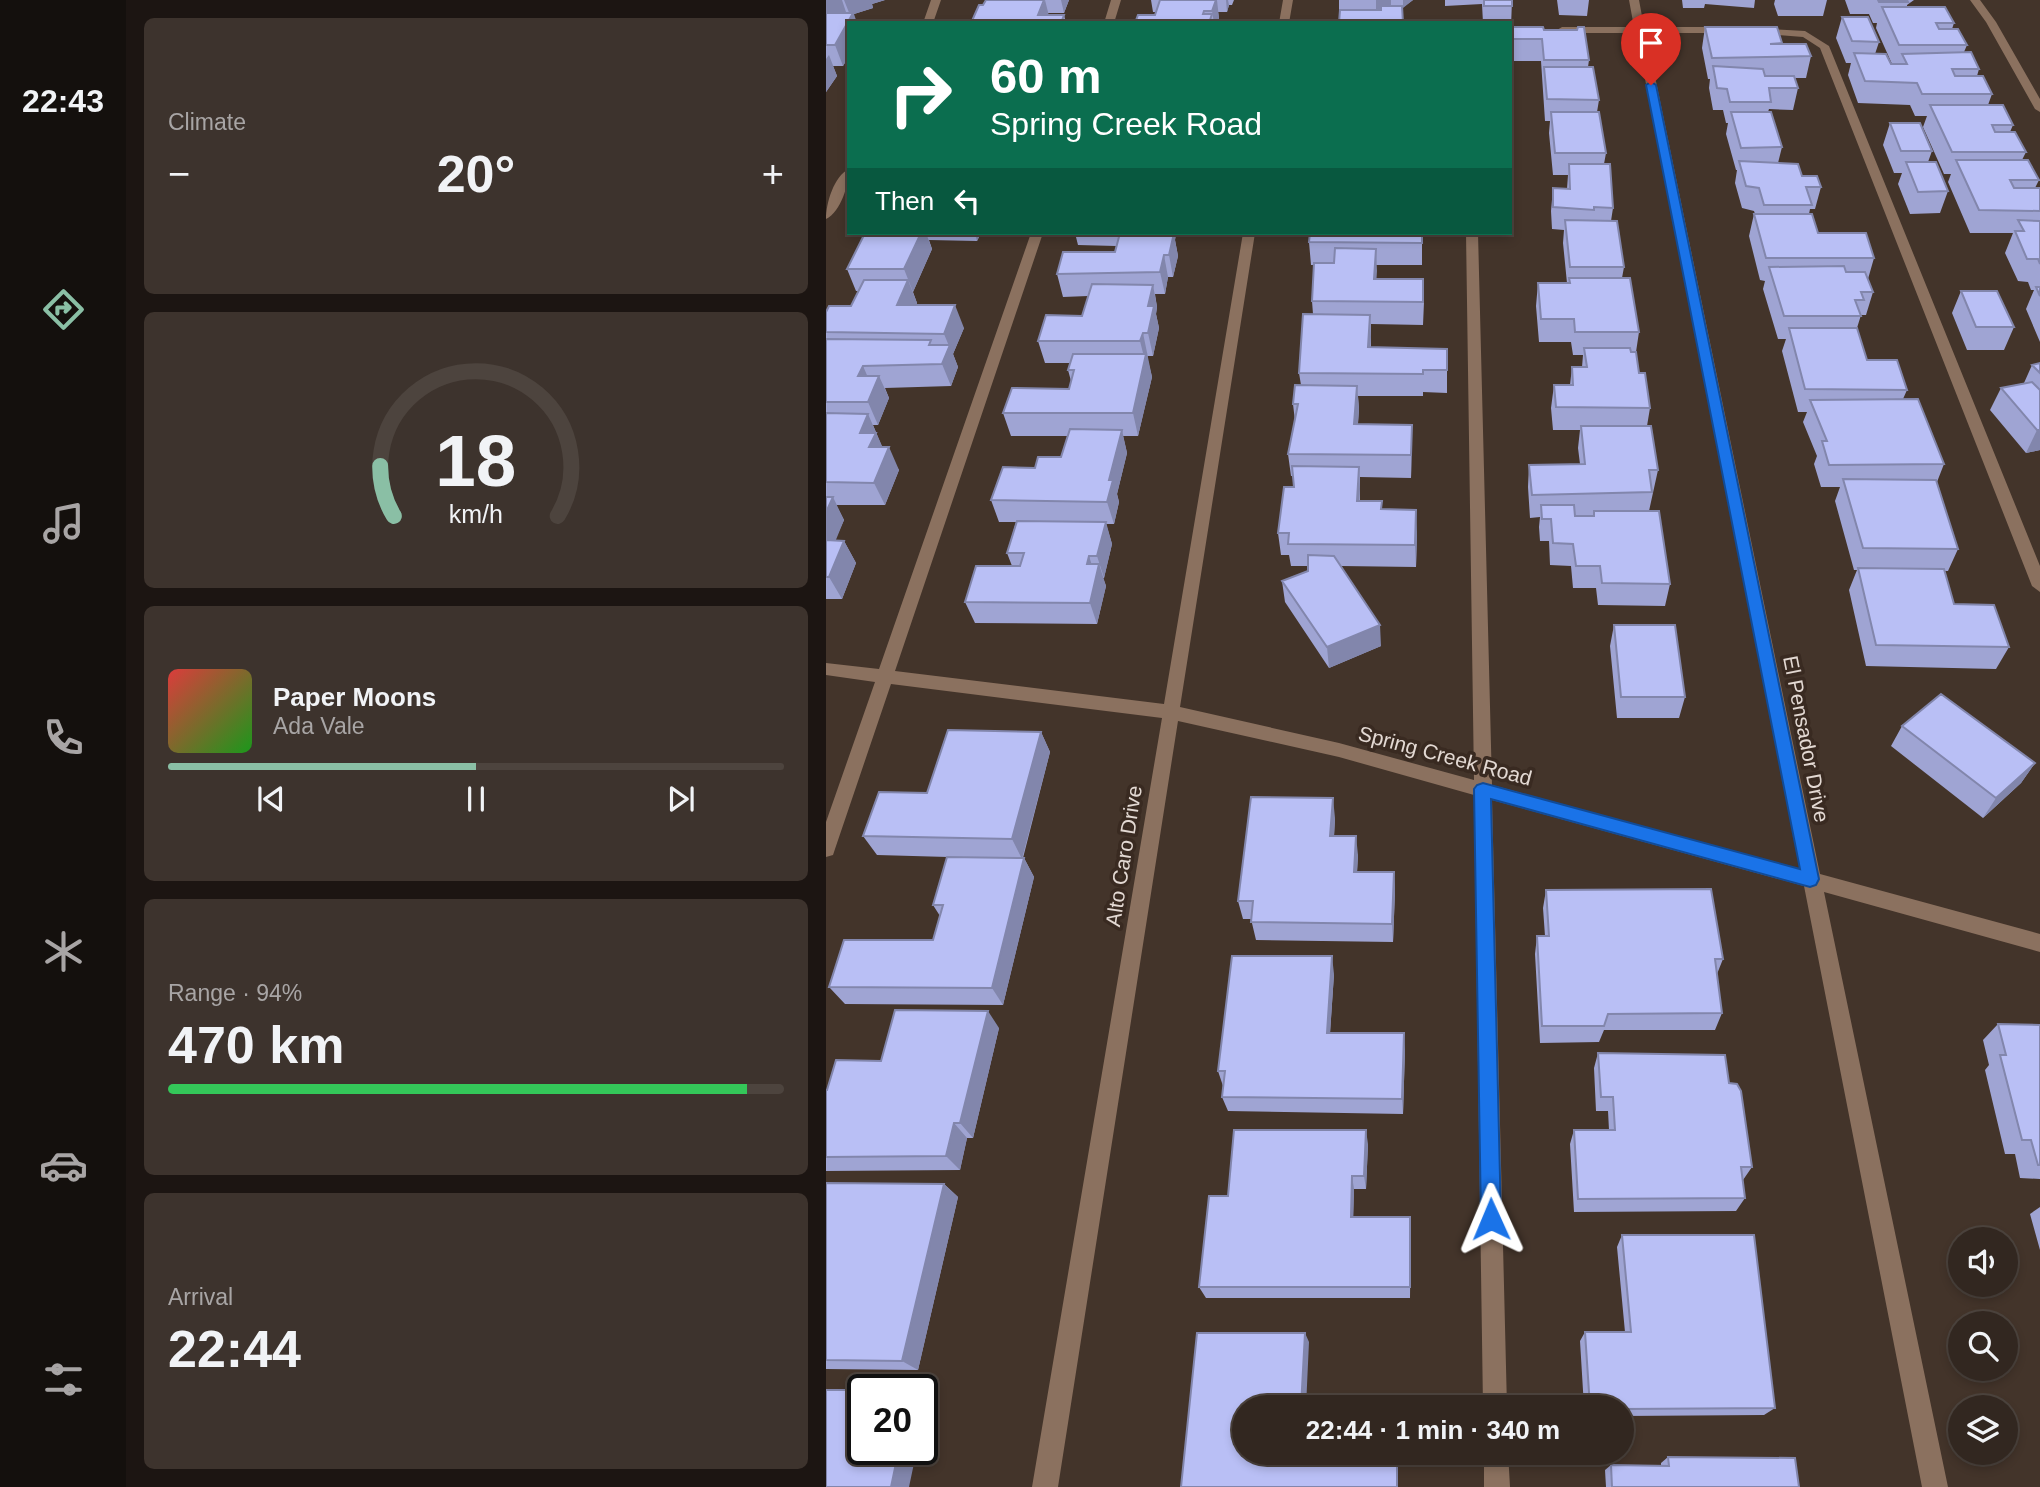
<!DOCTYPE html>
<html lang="en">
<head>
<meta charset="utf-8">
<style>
  body { margin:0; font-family:Helvetica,sans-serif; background:#3d332d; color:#f1f3f6; height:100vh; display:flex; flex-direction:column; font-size:26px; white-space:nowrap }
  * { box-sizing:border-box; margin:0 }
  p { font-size:23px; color:#a8a5a5 }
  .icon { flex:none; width:38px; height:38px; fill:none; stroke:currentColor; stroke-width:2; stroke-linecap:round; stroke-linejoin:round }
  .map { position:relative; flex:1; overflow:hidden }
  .drawer { display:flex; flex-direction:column; gap:18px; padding:18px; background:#1c1512; width:700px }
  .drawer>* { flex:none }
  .hud { position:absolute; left:21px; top:21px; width:665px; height:214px; border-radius:0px; box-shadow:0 4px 10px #0003,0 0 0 2px #4d443e; background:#0b6e4f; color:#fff; overflow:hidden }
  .controls { position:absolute; left:1122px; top:1227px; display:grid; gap:14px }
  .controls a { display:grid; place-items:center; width:70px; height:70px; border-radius:50%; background:#322720; box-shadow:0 4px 10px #0003,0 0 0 2px #4d443e; font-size:35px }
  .speed { position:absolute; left:21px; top:1374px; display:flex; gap:14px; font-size:35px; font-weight:700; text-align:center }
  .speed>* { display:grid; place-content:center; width:91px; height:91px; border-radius:50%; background:#322720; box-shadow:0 4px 10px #0003,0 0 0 2px #4d443e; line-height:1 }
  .speed .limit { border:4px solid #111; border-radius:10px; background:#fff; color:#111 }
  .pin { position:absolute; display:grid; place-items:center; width:60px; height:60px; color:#fff; margin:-72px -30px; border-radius:50% 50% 50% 0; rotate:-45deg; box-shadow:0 0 7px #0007 }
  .pin .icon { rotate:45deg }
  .me { position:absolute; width:77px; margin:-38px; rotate:359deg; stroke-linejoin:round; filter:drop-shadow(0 0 5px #0008) }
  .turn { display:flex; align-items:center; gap:24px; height:147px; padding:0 28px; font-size:32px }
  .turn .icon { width:91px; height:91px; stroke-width:2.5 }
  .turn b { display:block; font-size:49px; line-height:60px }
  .then { display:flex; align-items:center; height:66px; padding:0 28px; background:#0003; gap:14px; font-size:26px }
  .big { font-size:52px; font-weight:700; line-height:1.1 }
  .drawer .card { flex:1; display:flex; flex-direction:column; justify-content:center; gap:10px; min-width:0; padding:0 24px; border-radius:10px; background:#3d332d }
  .drawer .dial { align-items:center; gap:0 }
  .dial svg { height:182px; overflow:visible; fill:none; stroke:#4d443e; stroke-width:7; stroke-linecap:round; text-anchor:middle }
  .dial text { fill:#f1f3f6; stroke:none }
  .song { display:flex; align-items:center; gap:21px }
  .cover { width:84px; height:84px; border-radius:10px; background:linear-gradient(135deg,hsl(0 70% 55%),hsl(120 70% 35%)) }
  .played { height:7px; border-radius:4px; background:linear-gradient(90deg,#8abfa5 50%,#4d443e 50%) }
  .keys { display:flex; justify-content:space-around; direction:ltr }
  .heat { display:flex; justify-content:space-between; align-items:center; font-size:38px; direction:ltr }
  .charge { height:10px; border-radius:5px; background:linear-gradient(90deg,#34c759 94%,#4d443e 0) }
  .trip { position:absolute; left:406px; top:1395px; width:402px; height:70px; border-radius:35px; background:#322720; box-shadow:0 4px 10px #0003,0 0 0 2px #4d443e; font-weight:700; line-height:70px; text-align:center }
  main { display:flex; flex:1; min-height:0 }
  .menu { display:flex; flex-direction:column; width:126px; justify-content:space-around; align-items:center; background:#14100d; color:#a8a5a5 }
  .menu .icon { width:49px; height:49px }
  .menu .current { color:#8abfa5 }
  .menu b { font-size:32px; color:#f1f3f6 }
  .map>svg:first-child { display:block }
</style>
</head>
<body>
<main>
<nav class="menu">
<b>22:43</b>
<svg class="icon current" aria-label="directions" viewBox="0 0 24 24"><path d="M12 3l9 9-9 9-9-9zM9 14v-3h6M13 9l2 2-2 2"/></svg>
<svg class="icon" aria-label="music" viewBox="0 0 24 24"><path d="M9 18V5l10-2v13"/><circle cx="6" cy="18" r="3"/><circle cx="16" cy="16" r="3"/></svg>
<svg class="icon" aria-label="phone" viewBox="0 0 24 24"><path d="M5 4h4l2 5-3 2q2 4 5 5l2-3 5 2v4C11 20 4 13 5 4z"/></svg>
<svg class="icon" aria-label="climate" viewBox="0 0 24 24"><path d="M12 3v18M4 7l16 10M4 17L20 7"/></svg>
<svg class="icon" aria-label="car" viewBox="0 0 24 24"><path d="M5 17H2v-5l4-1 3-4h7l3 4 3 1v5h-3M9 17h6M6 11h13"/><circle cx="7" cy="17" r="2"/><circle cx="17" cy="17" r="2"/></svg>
<svg class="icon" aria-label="filters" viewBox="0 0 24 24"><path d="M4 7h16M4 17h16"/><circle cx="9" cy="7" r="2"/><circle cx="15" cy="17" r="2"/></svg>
</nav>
<section class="drawer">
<div class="card"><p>Climate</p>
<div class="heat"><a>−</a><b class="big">20°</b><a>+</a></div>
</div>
<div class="card dial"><svg viewBox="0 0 100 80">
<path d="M14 69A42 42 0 1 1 86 69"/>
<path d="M14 69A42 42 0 0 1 8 47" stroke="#8abfa5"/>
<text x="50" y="56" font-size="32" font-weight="700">18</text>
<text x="50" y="72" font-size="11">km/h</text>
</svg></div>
<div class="card">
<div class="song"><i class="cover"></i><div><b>Paper Moons</b><p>Ada Vale</p></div></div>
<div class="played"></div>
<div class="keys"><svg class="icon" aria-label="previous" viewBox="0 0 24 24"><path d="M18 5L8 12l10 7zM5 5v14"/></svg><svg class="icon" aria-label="pause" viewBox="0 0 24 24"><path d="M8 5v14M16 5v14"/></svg><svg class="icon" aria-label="next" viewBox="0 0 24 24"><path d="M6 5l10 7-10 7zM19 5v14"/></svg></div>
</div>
<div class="card"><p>Range · 94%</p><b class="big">470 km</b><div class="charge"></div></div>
<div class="card"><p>Arrival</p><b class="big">22:44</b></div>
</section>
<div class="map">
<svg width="1214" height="1487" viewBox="0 0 1214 1487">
  <rect width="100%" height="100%" fill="#43342a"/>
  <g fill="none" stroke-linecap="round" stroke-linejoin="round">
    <path fill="#8b715f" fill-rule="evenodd" d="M105,0H115L107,23H97Z
      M285,0H295L288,23H278Z
      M457,0H467L463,23H453Z
      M803,0H813L818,27H901L906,30L901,33H820L994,874L1214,934V952L998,892L1122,1487H1096L978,886L666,800L681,1407H657L648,795L513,757L352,721L232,1487H206L336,718L65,684L9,849L7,855L0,857V822L49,682L0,675V663L53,669L205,233H217L69,671L338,704L417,233H429L354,707L513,743L648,780L640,233H652L666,785L974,869L810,33H736L731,30L736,27H808Z
      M1144,0H1154L1170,22L1214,99V112L1209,109L1160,22Z
      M929,28L979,31L1003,46L1214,566V592L1206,586L994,48L977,37L925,33L924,31Z
      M23,169C23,184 15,212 0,219C0,203 8,176 23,169Z
      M658,1452H682L684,1487H658Z"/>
  </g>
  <path fill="#9fa4d3" d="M0,0H59L46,4L47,8L28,14L23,23V56L17,66H7L11,76L0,92Z
    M160,0H243L238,13H222V15H238L240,23H145Z
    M325,0H408L406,5H403L401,12H392L393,18L392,23H309L329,15L331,12H327Z
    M513,0H587L576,8L577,23L513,10Z
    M619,0H686L685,27L718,30L763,60L762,67L773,100L771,112L780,153L778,164L787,208L785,221L798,267L796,278L813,332L810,352L813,373L824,408L821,426L832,470L823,511L844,584L839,606L772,605L770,588H747L745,566L724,565L723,541H714L713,527L714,517L704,518L702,487L703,465L754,464L752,448L754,430H727L725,408L728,385H744L746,367H756L757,355H747L745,342H713L710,306L712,283H741L737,243L738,230L726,229L725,211L727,188L741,189L742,175H727L723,133L724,121H719L715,61H684V23H657L656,4L619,6Z
    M731,0H763L761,16L733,15Z
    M856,0H929L928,8L879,4L878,8H857Z
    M949,0H1001L997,16H952L948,4Z
    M1019,0H1088L1081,5V7L1128,23L1126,29L1141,45L1138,52L1153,69L1151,76L1166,94L1162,105L1187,125L1184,132L1200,152L1196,160L1213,180L1209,188H1214V342L1200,309L1208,290H1205L1202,282L1192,281L1179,253L1187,233H1144L1122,182L1125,174H1118L1097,127L1101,116H1089L1084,105L1032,103L1022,75L1025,63H1020L1010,38L1016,17L1053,42L1049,54L1066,64L1050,28L1051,23H1047L1043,14H1024Z
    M879,27L956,44L985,56L980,78H969L972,88L967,110L943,109L942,112L956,147L952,163L995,187L989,209H984L983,214L992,233L1048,258L1042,279L1047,292L1040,315H1035L1031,328L1041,360L1081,390L1077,399L1118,464L1111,482L1132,549L1122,571H1118L1128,604L1183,647L1170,669L1040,666L1023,590L1031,570H1028L1009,501L1014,487H995L988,464L991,456L977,422L981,412H972L956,351L960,339H952L937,289L939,281L934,280L923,236L928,214H929L928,211L916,208L909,183L911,170H910L900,134L902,123H900L897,110H887L883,88L884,79H882L876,48Z
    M1064,123L1106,151L1102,162L1122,191L1114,213L1084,214L1072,184L1076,173H1068L1057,145Z
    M39,233H155L151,241L103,240L106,249L87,292L91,303L90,305L138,328L127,354L132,367L125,386L59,388L63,398L52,425H47L56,447L73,470L59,505H10L18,520L9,540L18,541L30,563L16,599H0V312L25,306L33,291H30L21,269Z
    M249,233H355L354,234H350L349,240L352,256L347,277H342L339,294H329L331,307L330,314L333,328L327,356H322L321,357L326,377L312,436H297L301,453L291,494L293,502L288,524H280L286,544L278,578H277L280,586L271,624L149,623L139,602L186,566L181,553L190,522H173L165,500L209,468L235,457L242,436H185L177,413L243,389L245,381L242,370L244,363H219L212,341L256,316L262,296L237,297L231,274L289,252L290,246L252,245Z
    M484,233H596V265H550V279L598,302L597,325L545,324V347L621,349V393L597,392V396H532L533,409L532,424L586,425L585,478L534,477V501L556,509L591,532L590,567L515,566L555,646L503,668L459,602L456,581L482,571V566H465L463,555H455L452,533L468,487L467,476H465L462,454L469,421L467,404L475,385L473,373L487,314L486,301L488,265H485L483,242Z
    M1135,291L1188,327L1178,350H1141L1126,313Z
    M1214,363V450L1200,453L1164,410L1175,388L1198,383L1206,365Z
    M788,625L859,697L853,718H791L784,646Z
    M1076,726L1209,763L1195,783L1157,818L1065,746Z
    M215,732L224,752L197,858H198L208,877L177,1005L19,1004L3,987L107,940L114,916L107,905L158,858L51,855L37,836L101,793Z
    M509,818L508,836L532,855L531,872H568L569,891L567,942L430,940L425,919H417L412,901Z
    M720,890L897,959L891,974L896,1013L889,1030H778L773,1042L714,1043L709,954L711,936H719L717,908Z
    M508,974L504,1033L579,1049L577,1114L402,1111L396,1097L397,1086L392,1071Z
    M1172,1024L1214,1025V1179L1194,1178L1189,1154H1179L1159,1070L1163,1065L1157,1040Z
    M173,1028L147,1138H141L134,1170L0,1171V1090L55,1061Z
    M772,1053L903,1083L926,1167L917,1180L919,1198L910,1211L748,1212L744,1144L748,1130H783L782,1111H770L768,1068Z
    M542,1144L540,1189H528L527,1217H584V1298H380L373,1287L402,1196Z
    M0,1183L118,1184L132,1197L92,1370L0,1369Z
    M1214,1207V1250L1204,1214Z
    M796,1235L949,1408L938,1415L796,1416V1407H758L754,1341L759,1332H799L791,1247Z
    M842,1457L973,1487H780L779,1470L785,1465H835V1463Z"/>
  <path fill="#8286ac" d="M0,0H16L20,12L0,18Z
    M18,0H59L46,4L47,8L28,14L31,23H23V56L17,66L9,45L24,15Z
    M219,0L224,20L212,15Z
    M235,0H243L238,13Z
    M390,0H391L393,18L392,23H388L386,11Z
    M400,0H402L403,5L401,12Z
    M550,0H565V6L550,19Z
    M577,0H587L577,8Z
    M3,55L11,76L0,92V59Z
    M95,233H100L106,249L87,292L78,269Z
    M149,233H155L151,241Z
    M345,233H350L349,240L352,256L347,277L343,255Z
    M550,249L551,271L549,302L548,279Z
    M338,255L342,277L339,294L334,272Z
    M82,280L91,303L80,327L71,305Z
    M327,285L331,307L330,314L333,328L327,356L322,333V306Z
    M129,305L138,328L127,354L132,367L125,386L116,364L123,346L118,334Z
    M544,315L545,337L543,369L542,347Z
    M317,333L326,377L312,436L307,413L319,361L314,341Z
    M37,366L47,389L32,376Z
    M53,376L63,398L52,425L42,402Z
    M531,386L533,409L530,447L528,424Z
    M42,414L60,455L63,447L73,470L59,505L48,483L34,433Z
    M586,425V448L585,478V455Z
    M296,430L301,453L291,494L293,502L288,524L281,502L283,480Z
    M1211,430H1214V450L1200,453Z
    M533,467L534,489L532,523L531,501Z
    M7,497L18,520L5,552L0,543V512Z
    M590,510L591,532L590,567L589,545Z
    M280,522L286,544L278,578L271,556Z
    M18,541L30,563L16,599L3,577Z
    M263,556L270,578L273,564L280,586L271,624L264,603L261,564Z
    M554,625L555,646L503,668L501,647Z
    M215,732L224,752L196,859L186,839Z
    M1209,763L1195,783L1157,818L1170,798Z
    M507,798L509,818L507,855L504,836Z
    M530,836L532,855L530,890L528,872Z
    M198,858L208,877L177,1005L166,988Z
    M568,872L569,891L567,942L566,924Z
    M506,956L508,974L503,1049L501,1033Z
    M162,1011L173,1028L147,1138L134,1123Z
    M578,1033L579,1049L577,1114L576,1099Z
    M128,1123L141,1138L134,1170L120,1156Z
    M540,1130L542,1144L540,1189L538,1176Z
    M526,1176L528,1189L527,1229L525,1217Z
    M118,1184L132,1197L92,1370L76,1361Z
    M584,1217L585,1229L584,1298Z
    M479,1333L483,1342L480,1407H475Z
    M96,1394L102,1397L96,1425Z
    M73,1449H91L83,1487H65Z
    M571,1452H572V1487H571Z"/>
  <path fill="#b9bff5" stroke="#8286ac" stroke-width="2" d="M160,0H218L212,15H238L235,23H145L153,5H157Z
    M334,0H390L386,11H378L377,14H386L383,23H309L312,15H329Z
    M658,0H686V6H658Z
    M1052,0H1081L1082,2H1053Z
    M555,6H576L577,23H513L514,10H555Z
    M1056,7H1119L1128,23H1110L1113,29H1132L1141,45H1073Z
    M0,13H27L9,45H0Z
    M1016,17H1042L1053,42L1026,41Z
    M684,27H717L718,30H751L752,27H758L763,60H718L716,39H685Z
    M879,27H951L956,43L944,44H980L985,56L886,58Z
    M1145,52L1153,69H1126L1129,76H1157L1166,94H1096L1091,83L1039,81L1028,53L1060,54L1065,64H1081L1076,54Z
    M887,66L937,69L939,76H968L972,88H943L945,102H904L901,89L891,88Z
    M718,67H767L773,100L721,99Z
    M1104,105H1177L1187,125H1166L1169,132H1189L1200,152H1126Z
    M725,112H773L780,153H729Z
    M905,112H945L956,147L915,148Z
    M1064,123H1094L1106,151H1075Z
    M1130,160H1202L1213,180H1184L1188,188H1214V211L1153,210Z
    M913,161L972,164L976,176H991L995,187H980L986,205H938L933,188L920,186Z
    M1080,162H1110L1122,191L1092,192Z
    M743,164H784L787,208L768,207V210L727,207V188L744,189Z
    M928,214H986L992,233H1040L1048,258H940Z
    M739,220L791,221L798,267H744Z
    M1192,220L1214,221V264L1212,259H1201L1189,231H1198Z
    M39,233H95L78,269H21Z
    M294,233H348L343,255H338L334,272L231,274L237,252H289Z
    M484,233H596V243L483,242Z
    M509,248L550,249L548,279H597V302L486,301L488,263H508Z
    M1018,266L1020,272H1039L1047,292H1035L1038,300H1029L1035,316H958L943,267Z
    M743,278H804L813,332H749L748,319H715L712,283H744Z
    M38,280H82L71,305H129L118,334L0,332V312L3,306H25Z
    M266,284L327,285L322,306H328L322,333H317L314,341H212L220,315L256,316Z
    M1210,287H1214V296Z
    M1135,291H1171L1188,327H1150Z
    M477,314L544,315L542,347L621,349V370H597V374L473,373Z
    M963,328H1031L1041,360H1071L1081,390L979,389Z
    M0,339L105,340L103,345H124L116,364L37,366L32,376H53L42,402H0Z
    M758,348H804L805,352H810L813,373H819L824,408L730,407L728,385H747L746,367H761Z
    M247,354H320L307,413H177L186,388L243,389L248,370H242Z
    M1214,363V373L1206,365Z
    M1206,382L1214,390V430H1211L1175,388Z
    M469,385L531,386L528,424L586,425L585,455L462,454L472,404H467Z
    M1092,399L1118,464L1003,465L996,441H1001L984,400Z
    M0,413L42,414L34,433H50L43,447H63L48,483L0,482Z
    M755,426H825L832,470H823L826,492L706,495L703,465L759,464Z
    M244,429L296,430L283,480H287L281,502L165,500L177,467L209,468L212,457H235Z
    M466,466L533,467L531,501H556L555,509L590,510L589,545L462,544L463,533H452L458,487H468Z
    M1017,479L1110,480L1132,549L1037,548Z
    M0,497H7L0,512Z
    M715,505H748L749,516H768V511H833L844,584L776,583L774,566H750L747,544L727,543L725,519H716Z
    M191,521L280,522L271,556H263L261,564H273L264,603L139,602L150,566H194L198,553H181Z
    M0,540L18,541L3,577H0Z
    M482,555L508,556L554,625L501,647L456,581L482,571Z
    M1032,568L1118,569L1128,604L1168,605L1183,647L1050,645Z
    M788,625H849L859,697H795Z
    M1115,694L1209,763L1170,798L1076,726Z
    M122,730L215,732L186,839L37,836L53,792L101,793Z
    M425,797L507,798L504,836H530L528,872H568L566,924L425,922L427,901H412Z
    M121,857L198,858L166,988L3,987L18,940H107L117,905H107Z
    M885,889L897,959H889L896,1013L782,1014L778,1026H716L711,936H723L720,890Z
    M406,956H506L501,1033H578L576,1099L396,1097L399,1071H392Z
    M69,1010L162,1011L134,1123H128L120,1156L0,1157V1090H1L10,1060L55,1061Z
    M1172,1024L1214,1025V1165H1212L1205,1140H1196L1174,1055H1180Z
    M772,1053L899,1055L903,1083L911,1084L915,1091L926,1167H915L919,1198L752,1199L748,1130H789L787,1097H775Z
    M408,1130H540L538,1176H526L525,1217H584V1287H373L383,1196H402Z
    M0,1183L118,1184L76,1361L0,1360Z
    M796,1235H928L949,1408L796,1409V1407H764L759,1332H805Z
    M371,1333H479L475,1407H418V1452H571V1487H355Z
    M0,1390H37V1449H73L65,1487H0Z
    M842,1457L969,1458L973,1487H786L785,1465L843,1466Z"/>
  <path fill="#1a73e8" stroke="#114b97" stroke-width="2" d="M825,82L830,85L993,879L990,885L984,887L665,799L675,1219L672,1226L665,1229L658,1226L655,1219L648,789L651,785L657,783L974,869L820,85Z"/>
  <g text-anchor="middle" stroke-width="7" stroke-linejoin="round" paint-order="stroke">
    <g font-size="21" fill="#e3d9d3" stroke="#392a21">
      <text transform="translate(980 739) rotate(79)" y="7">El Pensador Drive</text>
      <text transform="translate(619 756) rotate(15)" y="7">Spring Creek Road</text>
      <text transform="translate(298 856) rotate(-81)" y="7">Alto Caro Drive</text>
    </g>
  </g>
</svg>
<div class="controls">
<a><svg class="icon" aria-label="sound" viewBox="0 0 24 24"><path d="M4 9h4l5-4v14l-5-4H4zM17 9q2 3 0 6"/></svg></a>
<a><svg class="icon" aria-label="search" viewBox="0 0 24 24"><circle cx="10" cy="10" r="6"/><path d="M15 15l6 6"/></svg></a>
<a><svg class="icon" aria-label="layers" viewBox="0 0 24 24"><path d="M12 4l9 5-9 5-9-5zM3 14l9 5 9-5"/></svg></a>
</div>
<div class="speed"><div class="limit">20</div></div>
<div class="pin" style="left:825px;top:85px;background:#d93025"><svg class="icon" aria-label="arrive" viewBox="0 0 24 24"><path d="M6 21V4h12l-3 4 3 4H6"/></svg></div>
<svg class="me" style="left:665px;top:1219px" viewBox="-20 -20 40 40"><path d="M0-17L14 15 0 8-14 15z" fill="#1a73e8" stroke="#fff" stroke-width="4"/></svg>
<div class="trip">22:44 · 1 min · 340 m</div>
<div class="hud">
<div class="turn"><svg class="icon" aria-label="right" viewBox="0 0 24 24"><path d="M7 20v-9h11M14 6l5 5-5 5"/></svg><div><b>60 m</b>Spring Creek Road</div></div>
<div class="then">Then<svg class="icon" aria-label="left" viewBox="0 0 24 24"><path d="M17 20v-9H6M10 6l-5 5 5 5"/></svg></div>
</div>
</div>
</main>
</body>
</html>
